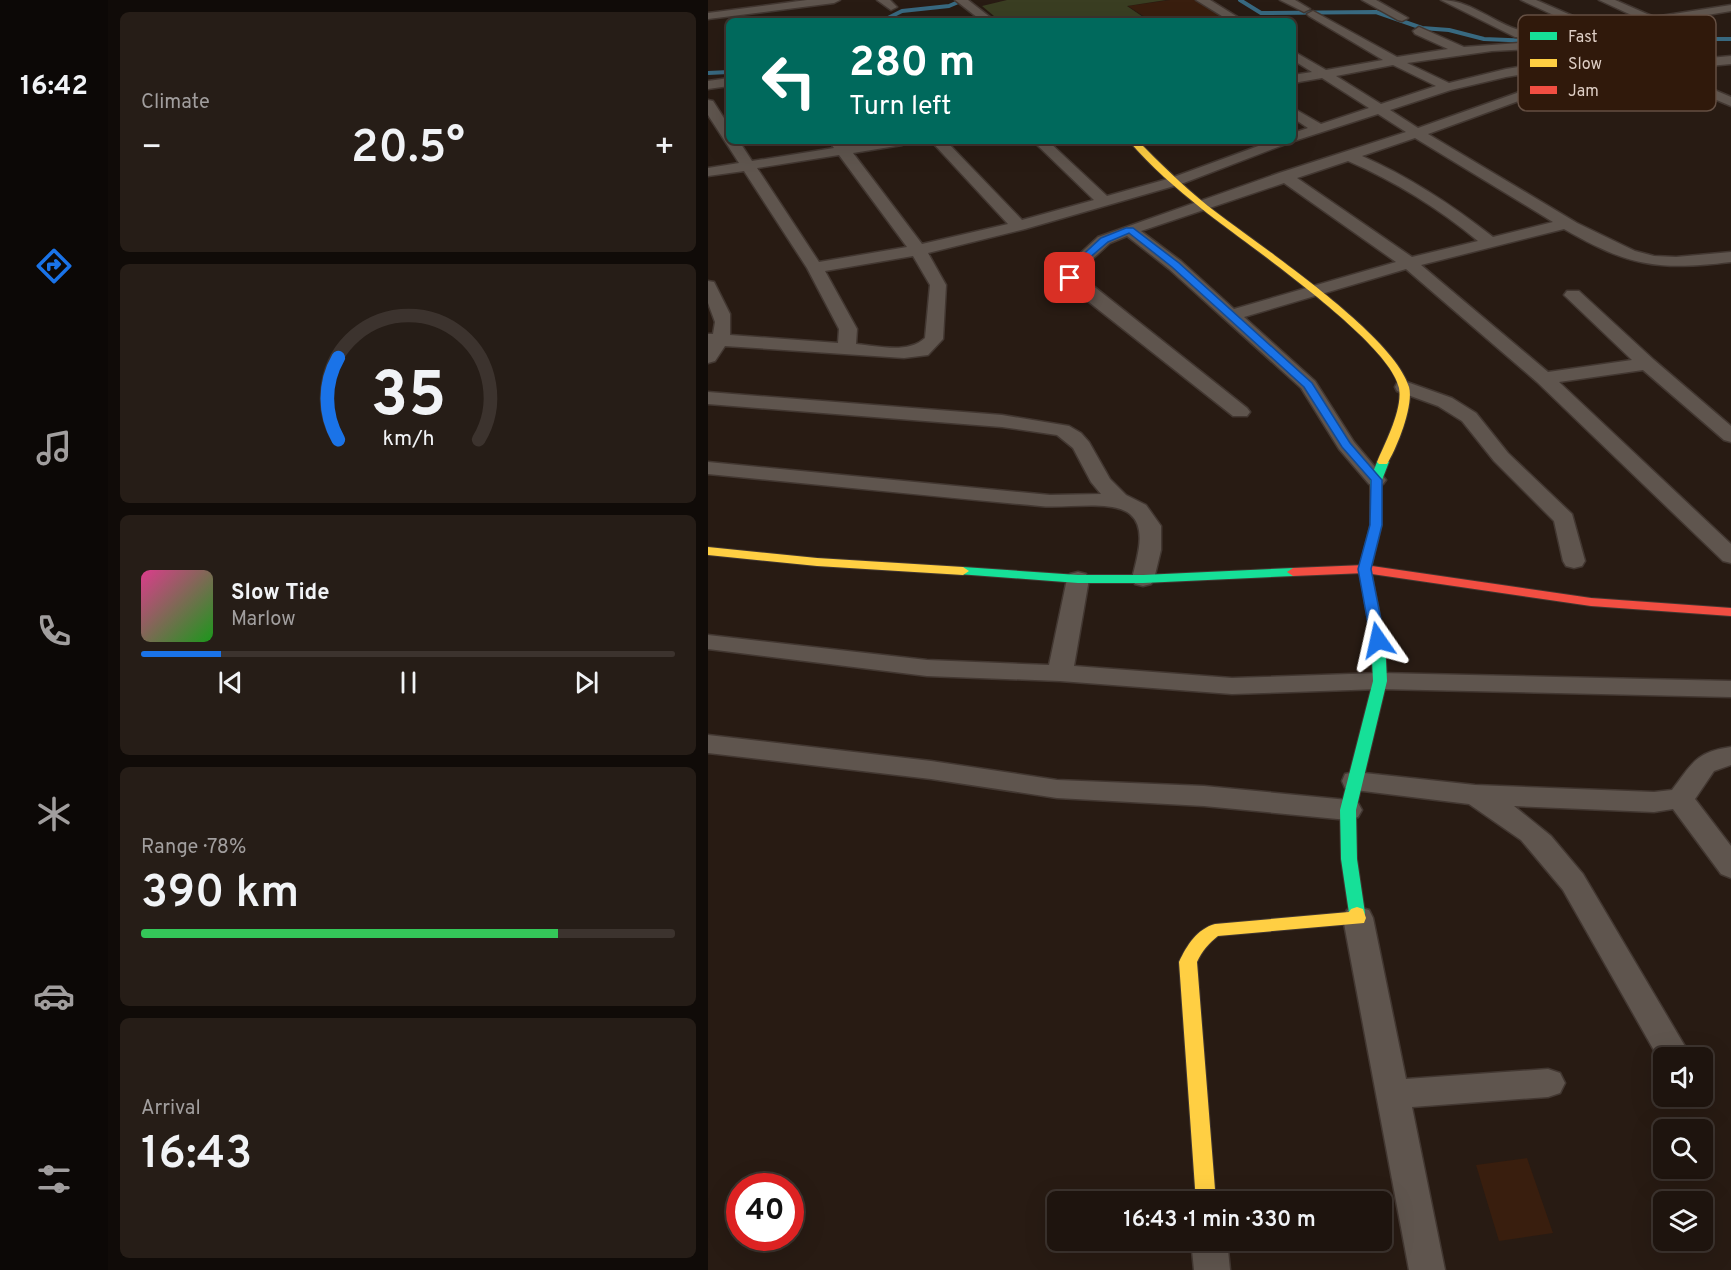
<!DOCTYPE html>
<html lang="en">
<head>
<meta charset="utf-8">
<style>
  body { margin:0; font-family:Overpass,sans-serif; background:#261d17; color:#f1f3f6; height:100vh; display:flex; flex-direction:column; font-size:22px; white-space:nowrap }
  * { box-sizing:border-box; margin:0 }
  p { font-size:20px; color:#a19e9e }
  .icon { flex:none; width:33px; height:33px; fill:none; stroke:currentColor; stroke-width:2; stroke-linecap:round; stroke-linejoin:round }
  .map { position:relative; flex:1; overflow:hidden }
  .drawer { display:flex; flex-direction:column; gap:12px; padding:12px; background:#100b08; width:600px }
  .drawer>* { flex:none }
  .top-card { position:absolute; left:18px; top:18px; width:570px; height:126px; border-radius:9px; box-shadow:0 6px 24px #0002,0 0 0 2px #3c332e; background:#00695c; color:#fff; overflow:hidden }
  .buttons { position:absolute; left:945px; top:1047px; display:grid; gap:12px }
  .buttons a { display:grid; place-items:center; width:60px; height:60px; border-radius:9px; background:#1e140e; box-shadow:0 6px 24px #0002,0 0 0 2px #3c332e; font-size:30px }
  .speed { position:absolute; left:18px; top:1173px; display:flex; gap:12px; font-size:30px; font-weight:700; text-align:center }
  .speed>* { display:grid; place-content:center; width:78px; height:78px; border-radius:50%; background:#1e140e; box-shadow:0 6px 24px #0002,0 0 0 2px #3c332e; line-height:1 }
  .speed .limit { border:9px solid #d22; background:#fff; color:#111 }
  .pin { position:absolute; display:grid; place-items:center; width:51px; height:51px; color:#fff; margin:-26px; border-radius:12px; box-shadow:0 3px 9px #0006 }
  .me { position:absolute; width:66px; margin:-33px; rotate:349deg; stroke-linejoin:round; filter:drop-shadow(0 0 4px #0008) }
  .turn { display:flex; align-items:center; gap:21px; height:126px; padding:0 24px; font-size:27px }
  .turn .icon { width:78px; height:78px; stroke-width:2.5 }
  .turn b { display:block; font-size:42px; line-height:51px }
  .big { font-size:45px; font-weight:600; line-height:1.1 }
  .drawer .card { flex:1; display:flex; flex-direction:column; justify-content:center; gap:9px; min-width:0; padding:0 21px; border-radius:9px; background:#261d17 }
  .drawer .dial { align-items:center; gap:0 }
  .dial svg { height:156px; overflow:visible; fill:none; stroke:#3c332e; stroke-width:7; stroke-linecap:round; text-anchor:middle }
  .dial text { fill:#f1f3f6; stroke:none }
  .song { display:flex; align-items:center; gap:18px }
  .cover { width:72px; height:72px; border-radius:9px; background:linear-gradient(135deg,hsl(330 70% 55%),hsl(120 70% 35%)) }
  .played { height:6px; border-radius:3px; background:linear-gradient(90deg,#1a73e8 15%,#3c332e 15%) }
  .keys { display:flex; justify-content:space-around; direction:ltr }
  .heat { display:flex; justify-content:space-between; align-items:center; font-size:33px; direction:ltr }
  .charge { height:9px; border-radius:4px; background:linear-gradient(90deg,#34c759 78%,#3c332e 0) }
  .trip { position:absolute; left:339px; top:1191px; width:345px; height:60px; border-radius:9px; background:#1e140e; box-shadow:0 6px 24px #0002,0 0 0 2px #3c332e; font-weight:600; line-height:60px; text-align:center }
  main { display:flex; flex:1; min-height:0 }
  .tabs { display:flex; flex-direction:column; width:108px; justify-content:space-around; align-items:center; background:#0c0806; color:#a19e9e }
  .tabs .icon { width:42px; height:42px }
  .tabs .active { color:#1a73e8 }
  .tabs b { font-size:27px; color:#f1f3f6 }
  .map>svg:first-child { display:block }
</style>
</head>
<body>
<main>
<nav class="tabs">
<b>16:42</b>
<svg class="icon active" aria-label="directions" viewBox="0 0 24 24"><path d="M12 3l9 9-9 9-9-9zM9 14v-3h6M13 9l2 2-2 2"/></svg>
<svg class="icon" aria-label="music" viewBox="0 0 24 24"><path d="M9 18V5l10-2v13"/><circle cx="6" cy="18" r="3"/><circle cx="16" cy="16" r="3"/></svg>
<svg class="icon" aria-label="phone" viewBox="0 0 24 24"><path d="M5 4h4l2 5-3 2q2 4 5 5l2-3 5 2v4C11 20 4 13 5 4z"/></svg>
<svg class="icon" aria-label="climate" viewBox="0 0 24 24"><path d="M12 3v18M4 7l16 10M4 17L20 7"/></svg>
<svg class="icon" aria-label="car" viewBox="0 0 24 24"><path d="M5 17H2v-5l4-1 3-4h7l3 4 3 1v5h-3M9 17h6M6 11h13"/><circle cx="7" cy="17" r="2"/><circle cx="17" cy="17" r="2"/></svg>
<svg class="icon" aria-label="filters" viewBox="0 0 24 24"><path d="M4 7h16M4 17h16"/><circle cx="9" cy="7" r="2"/><circle cx="15" cy="17" r="2"/></svg>
</nav>
<section class="drawer">
<div class="card"><p>Climate</p>
<div class="heat"><a>−</a><b class="big">20.5°</b><a>+</a></div>
</div>
<div class="card dial"><svg viewBox="0 0 100 80">
<path d="M14 69A42 42 0 1 1 86 69"/>
<path d="M14 69A42 42 0 0 1 14 27" stroke="#1a73e8"/>
<text x="50" y="56" font-size="32" font-weight="700">35</text>
<text x="50" y="72" font-size="11">km/h</text>
</svg></div>
<div class="card">
<div class="song"><i class="cover"></i><div><b>Slow Tide</b><p>Marlow</p></div></div>
<div class="played"></div>
<div class="keys"><svg class="icon" aria-label="previous" viewBox="0 0 24 24"><path d="M18 5L8 12l10 7zM5 5v14"/></svg><svg class="icon" aria-label="pause" viewBox="0 0 24 24"><path d="M8 5v14M16 5v14"/></svg><svg class="icon" aria-label="next" viewBox="0 0 24 24"><path d="M6 5l10 7-10 7zM19 5v14"/></svg></div>
</div>
<div class="card"><p>Range · 78%</p><b class="big">390 km</b><div class="charge"></div></div>
<div class="card"><p>Arrival</p><b class="big">16:43</b></div>
</section>
<div class="map">
<svg width="1023" height="1270" viewBox="0 0 1023 1270">
  <rect width="100%" height="100%" fill="#281b13"/>
  <path fill="#391e0e" d="M462,0H486L521,21H443L420,6Z
    M819,1158L845,1233L791,1241L768,1165Z"/>
  <path fill="#3a3e22" d="M299,0H458L419,6L441,21H292L274,6Z"/>
  <g fill="none" stroke-linecap="round" stroke-linejoin="round">
    <path stroke="#386980" stroke-width="4" d="M532,0L553,13L668,12L714,28L741,30L776,39L889,44L958,39H1023
      M174,21L194,11L241,6L255,0
      M0,73L21,72"/>
    <defs>
      <path id="street" d="M99,0H132L126,3L0,19V13Z
        M169,0H182L189,7L183,10Z
        M247,0H260L287,21H274Z
        M488,0H502L536,21H522Z
        M572,0H587L602,9L596,12Z
        M654,0H668L700,18L694,21L690,20Z
        M733,0C761,0 782,20 808,29C827,36 854,31 874,28L813,0H828L888,26L932,19L891,0H907L946,17L1023,5V11L958,22L986,33V39L982,40L944,24L859,38L807,37Z
        M605,11L689,57L740,49L707,34L705,31L711,27L756,47L824,42L865,44L905,51L954,68L1023,97V106L944,73L827,95L720,134L869,223L927,251L946,256L968,257L1023,252V262C950,271 920,266 856,229L713,265L840,372L924,360L856,295L859,291H871L946,360L1023,426V442L1016,440L935,370L851,382L1023,544V563L1015,561L829,382L698,269L536,317L607,381L646,442L678,480L675,484L668,486L661,484L631,449L593,388L461,269L419,236L402,243L369,273L539,408L542,412L539,416H525L372,295L351,273L390,237L571,173L698,132L670,114L583,142L473,184L317,229L220,253L238,285L235,339L220,355L196,358L17,346L7,361L0,363V334H5L7,322L0,303V281L6,282L22,314V335L130,343L131,329L99,268L36,171L0,176V168L31,163L0,115V100L5,101L21,126V141H31L44,161L126,148L121,141H135L139,146L168,141H201L194,145L145,153L214,244L300,224L223,141H238L314,220L386,200L325,141H340L399,196L463,178L564,141H585V133L600,128L585,118V108L613,124L661,108L614,78L585,83V75L604,72L585,60V51L618,70L675,60L601,16L599,14ZM824,49C861,51 896,55 931,68L820,89L710,128L682,110L743,90L798,77L884,63L890,59L884,55L798,69L741,83L699,63L784,51ZM685,65L728,86L673,104L628,76ZM707,138L845,222L785,237C744,205 702,177 654,156ZM131,155L199,247L111,262L49,168ZM640,161C688,182 730,208 770,241L704,257L589,178ZM576,183L688,262L526,309L473,261L433,231ZM205,256L222,285L217,338C200,354 170,346 148,344L149,329L117,271Z
        M1023,56V64L968,69L962,65L968,61Z
        M21,78V86L0,89V81Z
        M696,381L744,398L768,413L800,453L864,514L877,561L874,566L866,568L858,566L855,561L846,521L786,461L754,421L730,406L689,391L687,387L689,383Z
        M0,392L294,415L361,426L373,433L381,442L402,479L418,495L438,505L453,526V550L446,579L443,584L435,586L427,584L424,579C428,560 440,529 422,514C403,499 357,509 332,506C222,496 111,485 0,474V462L342,495L393,494L383,482L365,448L349,435L294,427L0,404Z
        M370,572L378,574L381,579L366,666L524,678L672,673L1023,681V697L672,689L524,694L352,681L219,676L0,649V635L219,660L341,665L359,579L362,574Z
        M0,735L223,761L349,780L496,786L640,800L650,803L654,810L650,817L640,820L496,806L349,798L223,779L0,753Z
        M1023,747V765L1006,771L987,799L1023,846V878L1013,874L965,809L946,812L806,806L843,836L875,874L978,1048L982,1058H956V1068L855,890L813,840L761,804L647,790L637,788L634,781L637,774L647,772L767,785L946,792L964,790C984,764 987,752 1023,747Z
        M650,907L661,910L665,918L698,1079L840,1069L852,1073L857,1083L852,1093L840,1097L704,1107L737,1270H701L635,918L639,910Z
        M483,1240H519L522,1270H486Z"/>
      <path id="fast" d="M675,459L681,462L674,480V525L663,569L677,640L679,681L648,810L649,859L657,913L655,917L649,919L643,917L641,913L633,859L632,810L665,681L663,640L651,569L662,525V480L669,462Z
        M255,567L370,575H435L585,568L591,572L585,576L435,583H370L250,574L249,571L250,568Z"/>
      <path id="slow" d="M421,141H430C452,163 475,186 500,206C547,243 685,333 701,387C706,405 689,448 679,464H671L669,462C677,443 695,409 691,388C682,341 535,242 494,209C469,189 442,166 421,141Z
        M0,547L109,558L255,567L261,571L255,575L109,566L0,555Z
        M649,907L655,909L658,918L656,923L510,936C501,943 494,951 489,962L508,1202H488L471,962C479,945 489,929 507,924L641,912L643,909Z"/>
      <path id="jam" d="M657,565L883,598L1023,608V616L883,606L657,573L585,576L579,572L585,568Z"/>
    </defs>
    <use href="#street" stroke="#423731" stroke-width="3"/>
    <use href="#fast" stroke="#423731" stroke-width="2"/>
    <use href="#slow" stroke="#423731" stroke-width="2"/>
    <use href="#jam" stroke="#423731" stroke-width="2"/>
    <use href="#street" fill="#5f554e" fill-rule="evenodd"/>
    <use href="#fast" fill="#16e098" fill-rule="evenodd"/>
    <use href="#slow" fill="#ffcf43" fill-rule="evenodd"/>
    <use href="#jam" fill="#f24e42" fill-rule="evenodd"/>
  </g>
  <path fill="#1a73e8" stroke="#114b97" stroke-width="1.5" d="M418,228H425L471,263L604,383L642,443L674,480V525L663,569L677,640L675,643H666L663,640L650,569L662,525L663,480L634,447L596,387L464,267L421,233L400,242L366,271L364,273L365,280H359L355,273L393,238Z"/>
  <rect x="810" y="15" width="198" height="96" rx="9" fill="#30190b" stroke="#644f43" stroke-width="1.5"/>
  <rect x="822" y="32" width="27" height="8" fill="#16e098"/>
  <rect x="822" y="59" width="27" height="8" fill="#ffcf43"/>
  <rect x="822" y="86" width="27" height="8" fill="#f24e42"/>
  <g font-size="16" fill="#decec5">
    <text x="860" y="42">Fast</text>
    <text x="860" y="69">Slow</text>
    <text x="860" y="96">Jam</text>
  </g>
</svg>
<div class="buttons">
<a><svg class="icon" aria-label="sound" viewBox="0 0 24 24"><path d="M4 9h4l5-4v14l-5-4H4zM17 9q2 3 0 6"/></svg></a>
<a><svg class="icon" aria-label="search" viewBox="0 0 24 24"><circle cx="10" cy="10" r="6"/><path d="M15 15l6 6"/></svg></a>
<a><svg class="icon" aria-label="layers" viewBox="0 0 24 24"><path d="M12 4l9 5-9 5-9-5zM3 14l9 5 9-5"/></svg></a>
</div>
<div class="speed"><div class="limit">40</div></div>
<div class="pin" style="left:362px;top:278px;background:#d93025"><svg class="icon" aria-label="arrive" viewBox="0 0 24 24"><path d="M6 21V4h12l-3 4 3 4H6"/></svg></div>
<svg class="me" style="left:670px;top:640px" viewBox="-20 -20 40 40"><path d="M0-17L14 15 0 8-14 15z" fill="#1a73e8" stroke="#fff" stroke-width="4"/></svg>
<div class="trip">16:43 · 1 min · 330 m</div>
<div class="top-card">
<div class="turn"><svg class="icon" aria-label="left" viewBox="0 0 24 24"><path d="M17 20v-9H6M10 6l-5 5 5 5"/></svg><div><b>280 m</b>Turn left</div></div>
</div>
</div>
</main>
</body>
</html>
